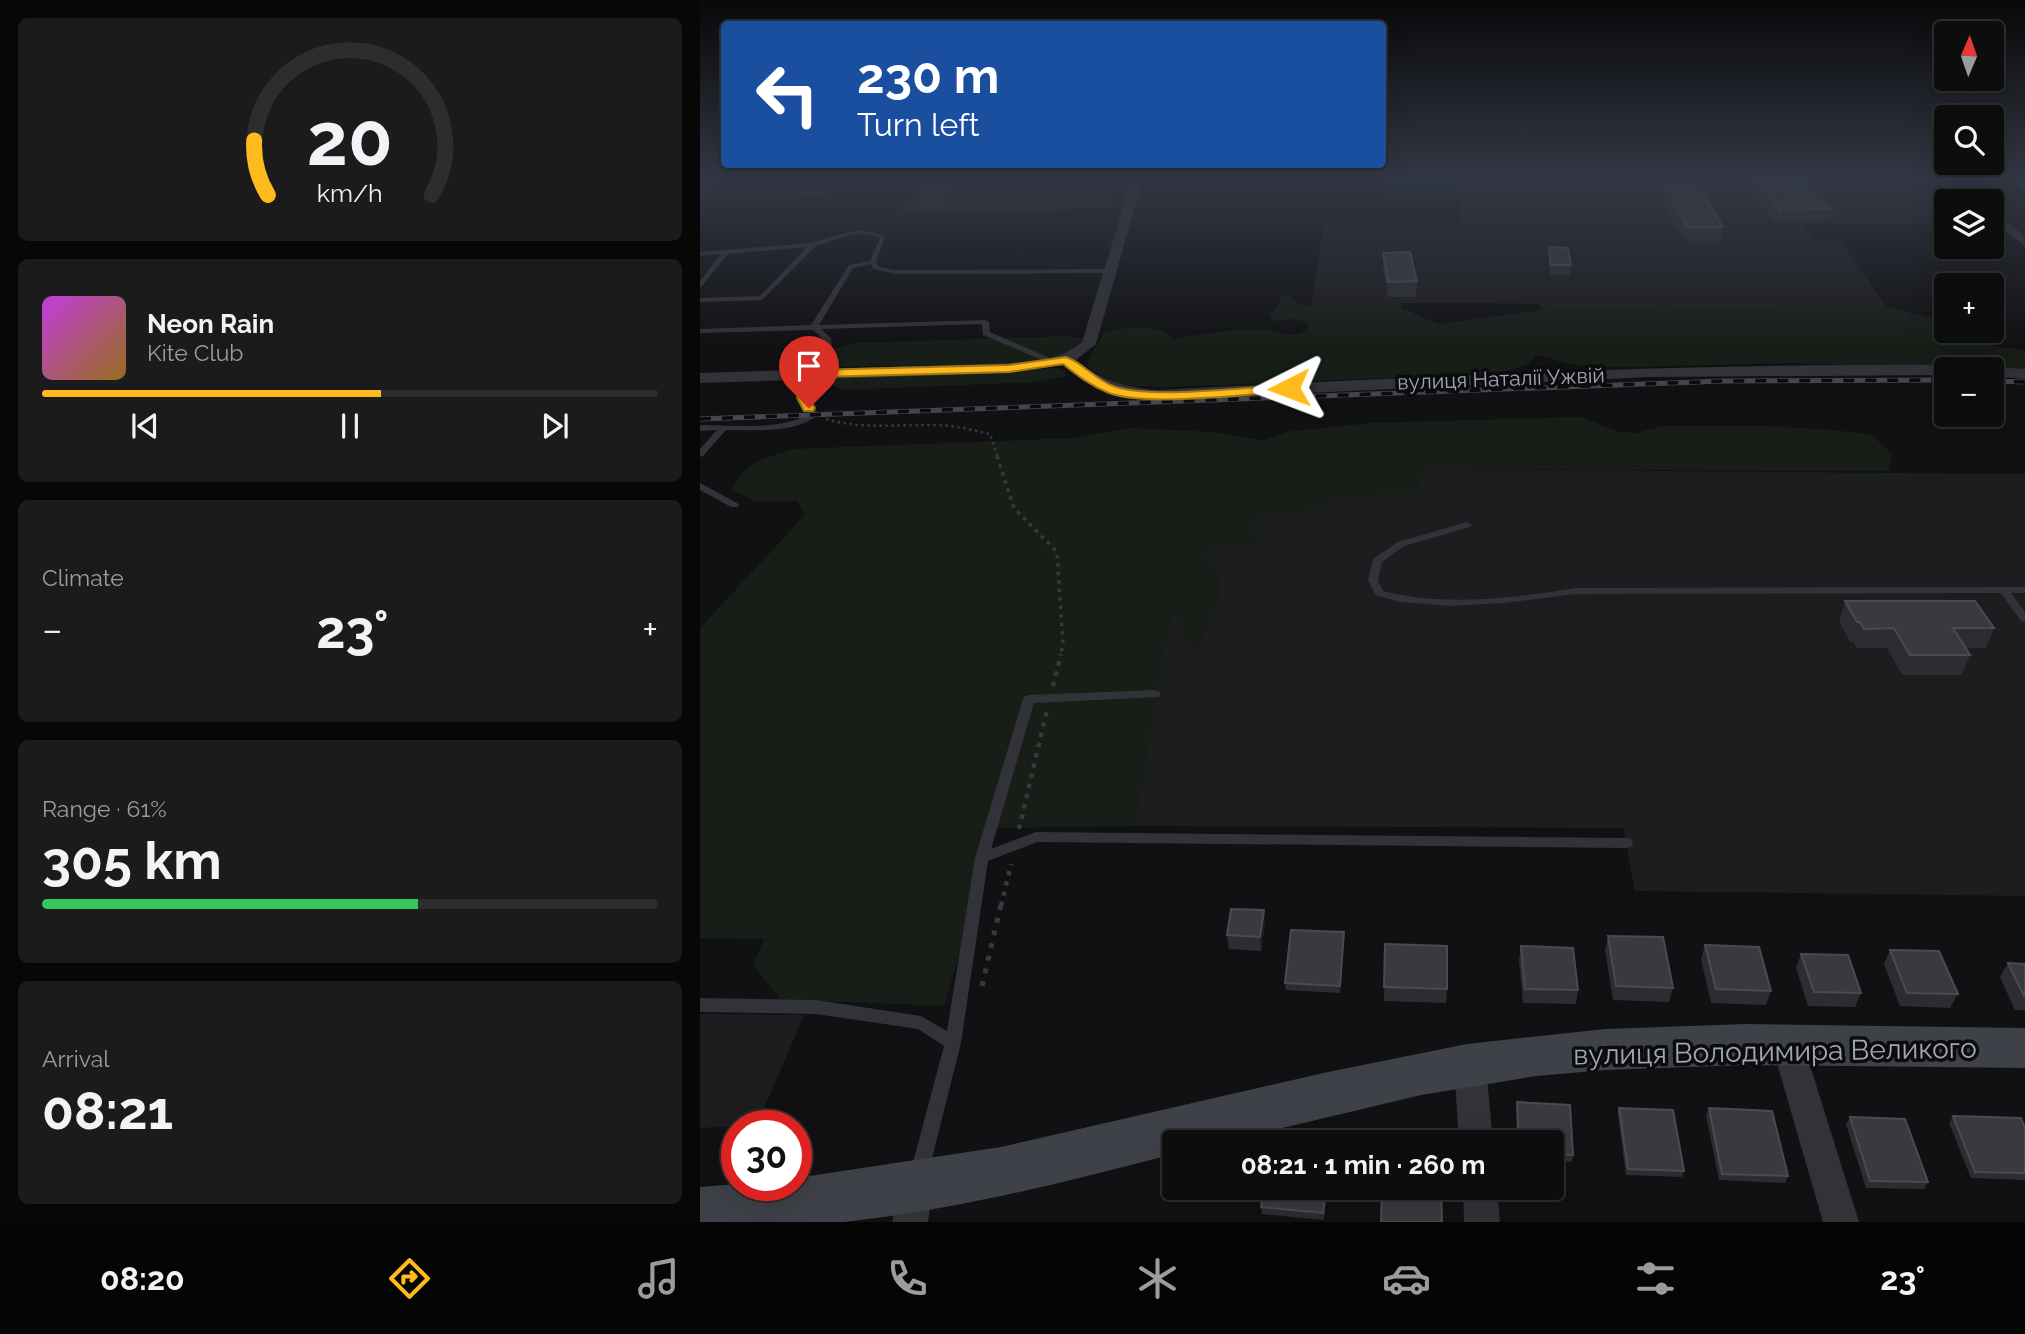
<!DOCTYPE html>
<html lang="en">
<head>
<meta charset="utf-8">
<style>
  body { margin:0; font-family:Raleway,sans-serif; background:#1b1b1c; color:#f1f3f6; height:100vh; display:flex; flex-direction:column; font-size:26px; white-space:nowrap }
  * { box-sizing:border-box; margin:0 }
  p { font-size:23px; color:#9a9c9e }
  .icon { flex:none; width:38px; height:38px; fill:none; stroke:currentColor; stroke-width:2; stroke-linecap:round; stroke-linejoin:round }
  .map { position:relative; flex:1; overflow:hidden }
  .panel { display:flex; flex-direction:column; gap:18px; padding:18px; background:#070708; width:700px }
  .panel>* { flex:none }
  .top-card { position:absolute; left:21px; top:21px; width:665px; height:147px; border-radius:7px; box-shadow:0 7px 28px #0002,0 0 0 2px #2d2d2e; background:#1a4fa0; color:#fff; overflow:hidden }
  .needle { width:46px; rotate:2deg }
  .fabs { position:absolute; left:1234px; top:21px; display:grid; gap:14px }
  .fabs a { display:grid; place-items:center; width:70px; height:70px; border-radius:7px; background:#0d0d0e; box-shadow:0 7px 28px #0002,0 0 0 2px #2d2d2e; font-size:35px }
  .speed { position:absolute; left:21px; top:1110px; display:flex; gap:14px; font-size:35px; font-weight:700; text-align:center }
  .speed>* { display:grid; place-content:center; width:91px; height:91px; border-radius:50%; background:#0d0d0e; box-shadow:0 7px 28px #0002,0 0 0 2px #2d2d2e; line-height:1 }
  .speed .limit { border:10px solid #d22; background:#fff; color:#111 }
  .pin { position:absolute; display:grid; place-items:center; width:60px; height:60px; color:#fff; margin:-72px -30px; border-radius:50% 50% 50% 0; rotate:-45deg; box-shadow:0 0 7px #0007 }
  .pin .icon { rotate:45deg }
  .me { position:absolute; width:77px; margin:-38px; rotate:267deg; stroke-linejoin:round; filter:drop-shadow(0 0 5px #0008) }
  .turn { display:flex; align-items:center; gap:24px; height:147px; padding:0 21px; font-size:32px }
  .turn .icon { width:91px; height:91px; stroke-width:2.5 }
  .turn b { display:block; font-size:49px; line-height:60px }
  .big { font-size:52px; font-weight:700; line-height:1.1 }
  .panel .card { flex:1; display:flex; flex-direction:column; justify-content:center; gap:10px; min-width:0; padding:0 24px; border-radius:10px; background:#1b1b1c }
  .panel .dial { align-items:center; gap:0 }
  .dial svg { height:182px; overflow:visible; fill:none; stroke:#2d2d2e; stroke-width:7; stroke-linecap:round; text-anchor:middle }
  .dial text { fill:#f1f3f6; stroke:none }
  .song { display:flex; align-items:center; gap:21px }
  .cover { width:84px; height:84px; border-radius:10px; background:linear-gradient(135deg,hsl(290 70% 55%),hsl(40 70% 35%)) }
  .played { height:7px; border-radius:4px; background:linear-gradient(90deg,#ffbb1d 55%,#2d2d2e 55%) }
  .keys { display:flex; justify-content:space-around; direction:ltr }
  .heat { display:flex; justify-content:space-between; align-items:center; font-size:38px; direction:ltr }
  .charge { height:10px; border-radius:5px; background:linear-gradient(90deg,#34c759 61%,#2d2d2e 0) }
  .trip { position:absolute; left:462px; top:1130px; width:402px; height:70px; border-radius:7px; background:#0d0d0e; box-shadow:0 7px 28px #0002,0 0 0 2px #2d2d2e; font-weight:700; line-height:70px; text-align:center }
  .tabs { display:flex; height:112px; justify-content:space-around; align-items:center; background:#050506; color:#9a9c9e }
  .tabs .icon { width:49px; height:49px }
  .tabs .selected { color:#ffbb1d }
  .tabs b { font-size:32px; color:#f1f3f6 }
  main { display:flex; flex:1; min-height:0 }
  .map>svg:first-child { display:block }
</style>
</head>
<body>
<main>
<section class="panel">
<div class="card dial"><svg viewBox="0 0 100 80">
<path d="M14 69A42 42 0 1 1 86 69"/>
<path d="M14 69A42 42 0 0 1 8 45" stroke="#ffbb1d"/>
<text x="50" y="56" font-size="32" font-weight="700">20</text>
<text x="50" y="72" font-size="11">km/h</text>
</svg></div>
<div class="card">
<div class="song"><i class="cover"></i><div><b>Neon Rain</b><p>Kite Club</p></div></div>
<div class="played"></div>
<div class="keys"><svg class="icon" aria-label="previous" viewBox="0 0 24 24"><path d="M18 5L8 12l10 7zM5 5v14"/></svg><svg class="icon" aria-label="pause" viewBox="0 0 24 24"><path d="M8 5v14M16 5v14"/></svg><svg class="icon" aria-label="next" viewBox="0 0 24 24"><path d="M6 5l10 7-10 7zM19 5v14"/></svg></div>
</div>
<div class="card"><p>Climate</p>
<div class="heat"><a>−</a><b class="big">23°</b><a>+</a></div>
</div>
<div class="card"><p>Range · 61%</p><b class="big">305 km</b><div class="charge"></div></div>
<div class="card"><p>Arrival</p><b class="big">08:21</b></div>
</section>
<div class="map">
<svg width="1325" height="1222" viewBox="0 0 1325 1222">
  <rect width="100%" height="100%" fill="#111113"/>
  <path fill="#1d1d20" d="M0,178H420L411,208L196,214L213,191L0,202Z
    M733,178H1212L1224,182L1249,201H1246V223L1103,224L1112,239H1134L1142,243L1187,307L841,310L840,304L774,303H702L701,308L611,307L623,226L762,224L757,183L734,182Z
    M497,467L1325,474V896L935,891L923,828L435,826L458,679Z
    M0,1014L104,1015L57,1125L0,1128Z"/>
  <path fill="#171e18" d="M589,295L598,303L611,307L701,308L738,324L841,310L1187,307L1246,322V331H1290L1293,346L1325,350V370L1092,363L927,367L876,365L836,355L829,364L803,373L468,387C432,386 418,388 387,367L392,352L404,333C424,327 458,322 474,339C505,334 536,328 567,330C584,332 595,340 608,328L607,322L592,319L573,321L570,314L578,306L581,296Z
    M365,336L382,338L381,344L372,352L353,359L312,363L139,367L132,358L135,348L157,343Z
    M357,368L365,371L366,376L338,382L145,390L133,386L135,379L141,376Z
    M879,417L921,432L937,433L962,426H1067L1134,430L1172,435L1192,454L1189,471L724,469L719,491L642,498L598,514L557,513L552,528L560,545L546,551L519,544L499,557L521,574L519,600L497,650L477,638L478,616L470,613L435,826L297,828L244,1006L80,999L53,965L64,939L0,938V628L105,515L97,501H54L32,489C46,460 65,458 94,449L376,438L428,428L512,432L563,440L592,431L672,423Z"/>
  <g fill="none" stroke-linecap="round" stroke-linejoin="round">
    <path stroke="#38393f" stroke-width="2.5" stroke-dasharray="2.5 3.5" stroke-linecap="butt" d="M126,419C163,430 198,424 236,425C254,425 272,430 290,434L298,458"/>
    <path stroke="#38393f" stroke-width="3.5" stroke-dasharray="3.5 5" stroke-linecap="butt" d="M297,456L314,508L357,552L363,645L360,656"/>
    <path stroke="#38393f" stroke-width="4.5" stroke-dasharray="4.5 6" stroke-linecap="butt" d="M353,686L361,654
      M319,829L347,710
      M301,906L311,864"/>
    <path stroke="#38393f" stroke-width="5" stroke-dasharray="5 8" stroke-linecap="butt" d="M282,986L301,904"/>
    <path fill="#323238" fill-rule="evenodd" d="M163,230L185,236L176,262L179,267L195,270L411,269L414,271L411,273L195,274L174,269L171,264L153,268L119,325L285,320L289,322L290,332L359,362V366H356L283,335L282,324L121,329L131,338L132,347L97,377L93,375L94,373L124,346L123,339L113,330L0,333V329L111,325L149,265L170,261L180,238L172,235L154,234L116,246L62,300L0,302V298L60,296L107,247L28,254L2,286L0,287V281L21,254L0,256V252L110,243L145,233Z
      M109,372H112L116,374L107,398L119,414C96,434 55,430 26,430L3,456L0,457V449L17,430L0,431V425C32,425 83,431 110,413L99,398Z
      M0,483L37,503L39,505L37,507H31L0,490Z
      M767,522L772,525L770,527L704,546L682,562L678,580L683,591C746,607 813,598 876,588L1325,587V593H1311L1325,612V622L1321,621L1301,593L876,594L803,603L750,606L700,602L675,595L668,580L673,559L698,542Z
      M455,690L459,691L461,694L459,697L334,703L291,849L336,832L926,838L931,839L933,843L931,847L926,848L337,842L288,861L261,1043L229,1170L226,1176L220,1179L214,1176L211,1170L244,1046L218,1029L116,1014L0,1012V998L116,1000L221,1016L247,1031L275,858L323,699L325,696L329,695Z"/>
    <path fill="#323238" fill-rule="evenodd" d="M432,178H443L396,344L376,360C401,381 425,387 457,390C720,377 983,363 1246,365L1253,369H1246V375L950,377L457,400C420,396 392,389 363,365L309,373L0,383V373L309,363C336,361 361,360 382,342Z
      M1230,178H1243L1277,201H1264Z
      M1292,212L1325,236V246L1292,221Z
      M1292,367L1325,369V379L1292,376V369H1286Z
      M1088,1032L1099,1036L1104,1046L1159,1222H1123L1072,1046L1077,1036Z
      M770,1050L781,1055L786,1065L793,1143H759L754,1065L759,1055Z
      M216,1170L228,1175L233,1187L228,1222H192L204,1175Z
      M763,1188H797L800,1222H764Z"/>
    <path fill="#3f4148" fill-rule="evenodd" d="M1045,1024L1325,1028V1068L1045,1065L905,1070L836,1076L721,1095L519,1143H474V1154C366,1182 256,1210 144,1222C97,1222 47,1222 0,1222V1187L37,1184L96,1185V1178L301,1147L628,1072L767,1044L905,1029Z"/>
    <defs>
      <path id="rail-far1" d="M1292,178L1325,188"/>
      <path id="rail" d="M1292,381L1325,382
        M0,419L1024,381L1246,380"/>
    </defs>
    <use href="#rail-far1" stroke="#44464d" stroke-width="4.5"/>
    <use href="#rail" stroke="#44464d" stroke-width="5"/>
    <use href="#rail-far1" stroke="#0c0c0e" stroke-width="2.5" stroke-dasharray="9" stroke-linecap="butt"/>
    <use href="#rail" stroke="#0c0c0e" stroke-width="3.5" stroke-dasharray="11" stroke-linecap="butt"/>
  </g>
  <path fill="#2d2d31" d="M71,178H118L108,188L74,189Z
    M228,178H265L245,210H222L219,197L229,185Z
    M1042,178H1103L1093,181L1132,209L1129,221L1079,220L1078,225Z
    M963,186L1023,227L1020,241H985L961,199Z
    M849,247L871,265L870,275H850L848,257Z
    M683,253L717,281L716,297H688L683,268Z
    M1145,601L1294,628L1286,648H1266L1270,655L1262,675H1202L1187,648H1157L1153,642H1150L1139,621Z
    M565,924L561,951L529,949L527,935Z
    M644,932L640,993L586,990L585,983Z
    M908,936L973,988L969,1002L913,1000L905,950Z
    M685,944L747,989L746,1003L684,1001Z
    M1005,945L1071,991L1066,1005L1011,1003L1001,959Z
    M821,946L878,990L876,1004L823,1003L819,960Z
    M1190,950L1258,994L1250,1008L1200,1006L1184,964Z
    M1101,954L1161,993L1155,1007L1108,1006L1096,968Z
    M1308,963L1325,964V1010H1315L1300,977Z
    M817,1102L873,1155L872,1162L852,1160V1143H817L816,1109Z
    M919,1108L984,1171L982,1177L926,1175L918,1115Z
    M1009,1108L1088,1176L1085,1183L1019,1180L1006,1115Z
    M1253,1116L1325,1128V1180L1271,1178L1249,1123Z
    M1150,1117L1228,1182L1224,1189L1166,1188L1146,1124Z
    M627,1188L624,1220L562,1214L561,1207Z"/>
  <path fill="#1c1c1f" d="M106,178H118L108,188Z
    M254,178H265L245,210L242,197Z
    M1075,178H1103L1073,185Z
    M564,910L565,924L561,951L560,937Z"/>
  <path fill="#393a3f" stroke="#4a4b52" stroke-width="2" d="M234,178H254L242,197H219Z
    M1053,178H1076L1077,181H1106L1132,209L1080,208L1081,213Z
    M963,186H998L1023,227H988Z
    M849,247L868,248L871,265H851Z
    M710,252L717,281L688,282L683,253Z
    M1145,601H1275L1294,628H1253L1270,655H1210L1194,628L1164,629L1160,622H1157Z
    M531,909L564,910L560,937L527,935Z
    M591,930L644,932L640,986L585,983Z
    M908,936L963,937L973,988L916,986Z
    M685,944L747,946V989L684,987Z
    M1005,945L1059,947L1071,991L1016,989Z
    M821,946L873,948L878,990L825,989Z
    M1190,950L1239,951L1258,994L1207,993Z
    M1101,954L1148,955L1161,993L1114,992Z
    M1308,963L1325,964V996H1324Z
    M817,1102L870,1105L873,1155L852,1154V1143H819Z
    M919,1108L973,1110L984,1171L928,1169Z
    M1009,1108L1072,1111L1088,1176L1022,1174Z
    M1253,1116L1321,1118L1325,1128V1173L1275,1172Z
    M1150,1117L1205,1119L1228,1182L1170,1181Z
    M564,1188H626L623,1213L561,1207Z
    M682,1188H741L742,1222H681Z"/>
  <linearGradient id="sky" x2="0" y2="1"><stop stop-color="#09090a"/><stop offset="0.51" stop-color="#323844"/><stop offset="1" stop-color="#323844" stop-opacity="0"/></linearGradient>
  <rect width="1325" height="349" fill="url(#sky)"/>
  <path fill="#ffbb1d" stroke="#a67a13" stroke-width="2" d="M366,357C384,363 396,381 416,387C457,399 544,387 589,385L595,388L589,392C546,394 447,407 409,393C391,386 378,376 363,364L309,372L117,377L109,398L115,408L113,411H104L97,398L106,374L112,370L309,365Z"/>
  <g text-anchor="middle" stroke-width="7" stroke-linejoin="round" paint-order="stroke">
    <g font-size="21" fill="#a1a6b5" stroke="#0c0c0e">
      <text transform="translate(801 379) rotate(-2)" y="7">вулиця Наталії Ужвій</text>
    </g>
    <g font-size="28" fill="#a1a6b5" stroke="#0c0c0e">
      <text transform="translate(1075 1051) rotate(-1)" y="10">вулиця Володимира Великого</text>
    </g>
  </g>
</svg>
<div class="fabs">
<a><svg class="needle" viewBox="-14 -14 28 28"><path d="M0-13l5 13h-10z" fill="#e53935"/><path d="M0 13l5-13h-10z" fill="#9a9c9e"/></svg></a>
<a><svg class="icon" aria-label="search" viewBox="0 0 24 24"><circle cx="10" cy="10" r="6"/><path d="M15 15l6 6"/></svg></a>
<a><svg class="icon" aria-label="layers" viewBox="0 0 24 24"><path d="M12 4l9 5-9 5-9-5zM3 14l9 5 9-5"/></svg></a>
<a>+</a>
<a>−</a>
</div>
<div class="speed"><div class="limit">30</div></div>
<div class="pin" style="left:109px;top:408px;background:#d93025"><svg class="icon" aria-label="arrive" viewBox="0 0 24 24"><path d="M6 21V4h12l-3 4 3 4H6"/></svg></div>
<svg class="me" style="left:589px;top:388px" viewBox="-20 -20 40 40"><path d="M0-17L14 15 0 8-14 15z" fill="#ffbb1d" stroke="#fff" stroke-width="4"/></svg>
<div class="trip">08:21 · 1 min · 260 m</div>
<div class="top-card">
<div class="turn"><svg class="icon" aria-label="left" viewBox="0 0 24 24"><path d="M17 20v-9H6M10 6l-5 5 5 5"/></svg><div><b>230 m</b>Turn left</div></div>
</div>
</div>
</main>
<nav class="tabs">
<b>08:20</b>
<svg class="icon selected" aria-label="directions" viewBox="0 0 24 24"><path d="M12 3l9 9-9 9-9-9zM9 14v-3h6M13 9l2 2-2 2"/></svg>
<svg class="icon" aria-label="music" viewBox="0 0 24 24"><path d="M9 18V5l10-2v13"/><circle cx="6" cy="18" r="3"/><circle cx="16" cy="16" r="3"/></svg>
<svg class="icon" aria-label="phone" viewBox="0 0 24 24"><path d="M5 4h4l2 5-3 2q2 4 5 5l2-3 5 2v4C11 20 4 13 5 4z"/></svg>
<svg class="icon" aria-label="climate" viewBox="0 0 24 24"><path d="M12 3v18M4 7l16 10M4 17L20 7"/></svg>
<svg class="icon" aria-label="car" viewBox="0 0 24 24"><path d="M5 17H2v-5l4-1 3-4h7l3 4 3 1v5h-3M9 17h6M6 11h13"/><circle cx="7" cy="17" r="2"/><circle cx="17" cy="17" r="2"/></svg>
<svg class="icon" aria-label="filters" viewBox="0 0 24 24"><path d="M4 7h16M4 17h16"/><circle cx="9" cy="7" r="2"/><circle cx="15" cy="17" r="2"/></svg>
<b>23°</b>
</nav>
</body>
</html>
